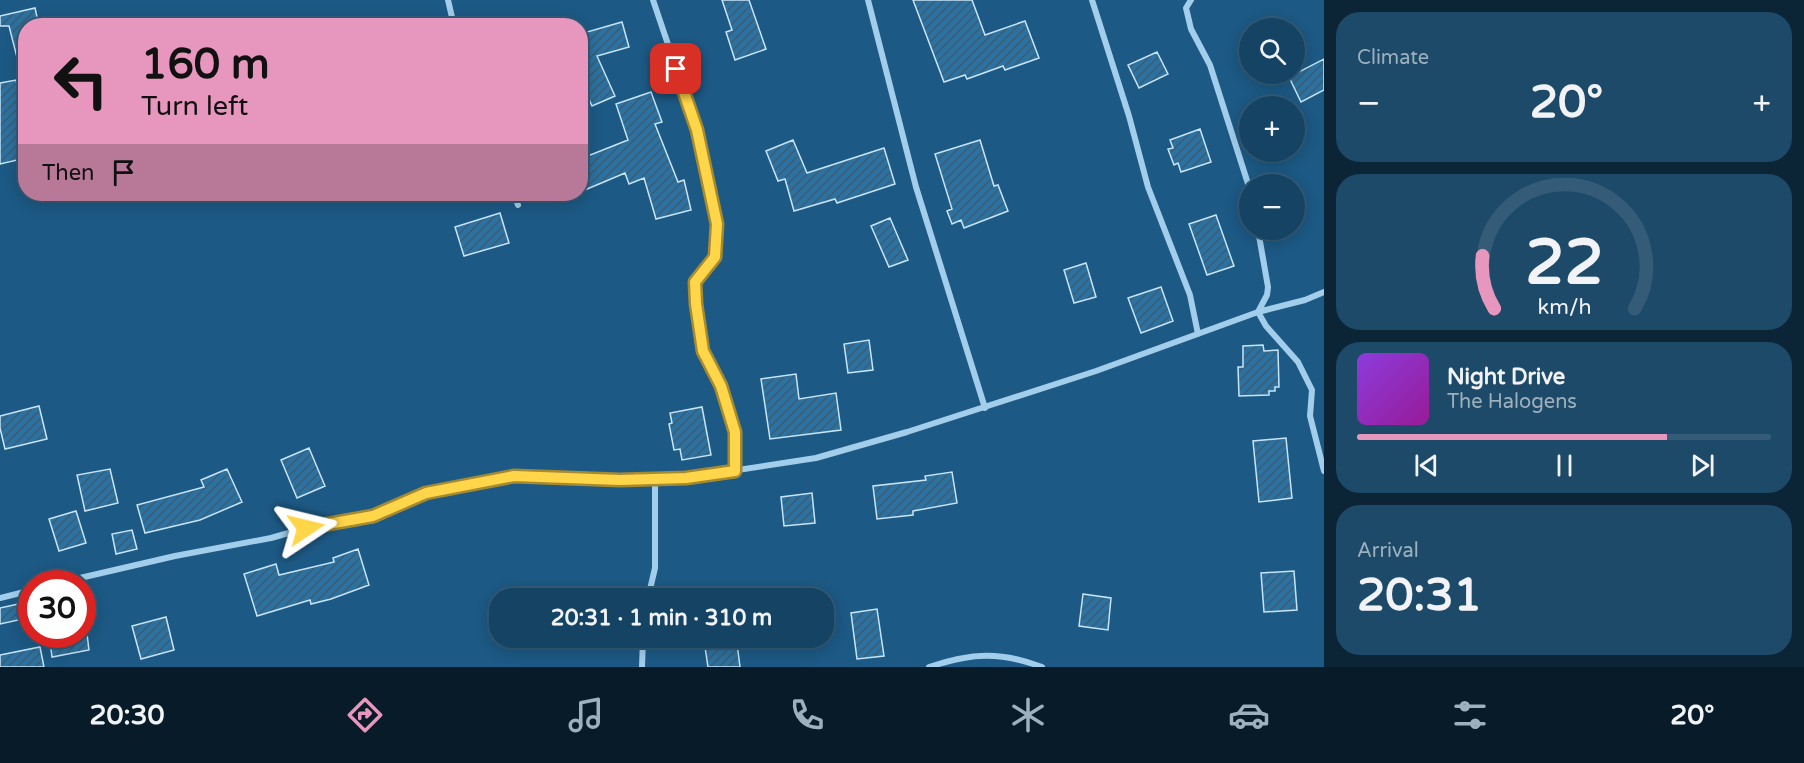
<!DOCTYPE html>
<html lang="en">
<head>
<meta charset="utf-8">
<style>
  body { margin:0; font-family:"Varela Round",sans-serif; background:#1e4a69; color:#f1f3f6; height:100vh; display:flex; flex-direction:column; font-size:22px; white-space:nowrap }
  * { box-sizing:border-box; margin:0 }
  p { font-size:20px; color:#9db0be }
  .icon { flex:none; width:33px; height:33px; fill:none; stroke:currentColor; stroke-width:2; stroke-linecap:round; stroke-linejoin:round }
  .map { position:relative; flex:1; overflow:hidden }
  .drawer { display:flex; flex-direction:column; gap:12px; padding:12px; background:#0c2536; width:480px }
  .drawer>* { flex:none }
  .hud { position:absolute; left:18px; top:18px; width:570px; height:183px; border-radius:24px; box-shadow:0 3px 15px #0003,0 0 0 2px #345c78; background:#e797bd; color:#111; overflow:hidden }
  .fabs { position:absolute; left:1239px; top:18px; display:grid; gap:12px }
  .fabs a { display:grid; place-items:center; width:66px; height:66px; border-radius:50%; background:#154363; box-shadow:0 3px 15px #0003,0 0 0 2px #345c78; font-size:30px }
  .speed { position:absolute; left:18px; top:570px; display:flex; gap:12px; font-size:30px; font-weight:700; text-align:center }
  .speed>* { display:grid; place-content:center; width:78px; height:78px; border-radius:50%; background:#154363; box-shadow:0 3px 15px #0003,0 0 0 2px #345c78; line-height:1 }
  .speed .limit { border:9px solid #d22; background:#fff; color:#111 }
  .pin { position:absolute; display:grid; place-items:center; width:51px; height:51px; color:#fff; margin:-26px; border-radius:12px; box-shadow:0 3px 9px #0006 }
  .me { position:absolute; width:66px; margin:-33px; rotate:80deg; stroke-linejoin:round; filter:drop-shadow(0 0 4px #0008) }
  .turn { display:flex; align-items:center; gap:21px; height:126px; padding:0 24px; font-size:27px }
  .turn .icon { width:78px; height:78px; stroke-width:2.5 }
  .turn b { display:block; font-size:42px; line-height:51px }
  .then { display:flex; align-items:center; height:57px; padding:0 24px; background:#0003; gap:12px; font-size:22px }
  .big { font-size:45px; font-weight:700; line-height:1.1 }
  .drawer .widget { flex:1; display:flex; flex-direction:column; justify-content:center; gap:9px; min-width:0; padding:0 21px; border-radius:24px; background:#1e4a69 }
  .drawer .dial { align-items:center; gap:0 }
  .dial svg { height:156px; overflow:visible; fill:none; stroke:#345c78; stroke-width:7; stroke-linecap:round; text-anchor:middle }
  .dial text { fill:#f1f3f6; stroke:none }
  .song { display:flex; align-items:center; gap:18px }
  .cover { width:72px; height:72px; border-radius:9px; background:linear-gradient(135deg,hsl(270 70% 55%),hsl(300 70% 35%)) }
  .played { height:6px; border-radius:3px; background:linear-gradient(90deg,#e797bd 75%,#345c78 75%) }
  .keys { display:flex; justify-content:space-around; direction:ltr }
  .heat { display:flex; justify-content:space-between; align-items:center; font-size:33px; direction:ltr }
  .trip { position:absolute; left:489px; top:588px; width:345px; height:60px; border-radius:24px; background:#154363; box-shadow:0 3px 15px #0003,0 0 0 2px #345c78; font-weight:700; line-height:60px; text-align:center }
  .tabs { display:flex; height:96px; justify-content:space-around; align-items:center; background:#081b28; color:#9db0be }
  .tabs .icon { width:42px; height:42px }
  .tabs .on { color:#e797bd }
  .tabs b { font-size:27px; color:#f1f3f6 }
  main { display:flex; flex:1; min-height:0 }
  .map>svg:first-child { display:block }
</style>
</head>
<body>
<main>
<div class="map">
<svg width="1324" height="667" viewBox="0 0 1324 667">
  <defs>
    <pattern id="building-hatch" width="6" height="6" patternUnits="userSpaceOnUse" patternTransform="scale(1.5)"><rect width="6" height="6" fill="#2b72a2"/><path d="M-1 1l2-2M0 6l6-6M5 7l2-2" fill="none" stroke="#3f5b6e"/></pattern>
  </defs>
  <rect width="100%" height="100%" fill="#1c5984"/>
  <path fill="url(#building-hatch)" stroke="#c7e5f8" stroke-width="1.5" d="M722,0H749L766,49L735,60L726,32L732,30Z
    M913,0H972L985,35L1025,21L1039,58L1005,70L1003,66L967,79L965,75L944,82Z
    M35,8L39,26H26V69H20L9,26H0V16Z
    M622,22L629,47L597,56L615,96L592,106L580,79V70L584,68L580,56V34Z
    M1157,52L1168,74L1139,88L1128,65Z
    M1324,59V90L1301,102L1289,77Z
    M16,80L26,127V158L0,164V83Z
    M651,92L662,122L655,124L678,182L684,180L691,210L656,219L644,178L629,184L625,173L580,192V159L628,140L616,104Z
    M1200,129L1211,162L1181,172L1178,163L1174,165L1168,149L1173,148L1170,140Z
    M793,140L807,173L884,148L895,184L837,203L835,199L794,211L785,179L778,181L766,151Z
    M980,140L994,186L998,185L1008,211L964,228L961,220L952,224L947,211L952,209L935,154Z
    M500,213L509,243L464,256L455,227Z
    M1216,215L1234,266L1207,275L1189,224Z
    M890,218L908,260L889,267L871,226Z
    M1086,263L1096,297L1074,303L1064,270Z
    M1161,287L1173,321L1141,333L1128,298Z
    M869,340L873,370L848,373L844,344Z
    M1263,345L1264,351L1278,350L1279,387H1275V391H1269V395L1239,396L1238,367H1243V346Z
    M796,374L799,399L836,393L841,430L770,439L761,379Z
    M39,406L47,439L5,449L0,428V416Z
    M702,407L711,455L682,460L680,449L674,450L669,424L672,423L670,413Z
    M1286,438L1292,498L1259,502L1253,441Z
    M309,448L325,486L297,498L281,460Z
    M110,469L118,503L85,511L77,475Z
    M227,469L242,502L200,520L145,533L137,505L204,487L201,480Z
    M952,472L957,503L913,511V515L877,519L873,486L926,480L925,476Z
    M812,493L815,523L784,526L781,497Z
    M76,511L86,543L59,551L49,519Z
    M132,530L137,549L116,554L112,534Z
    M358,549L369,585L331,599L311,604L310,600L257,616L244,574L276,564L279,575L334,562L333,558Z
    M1294,571L1297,610L1264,612L1261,573Z
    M1083,594L1111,598L1108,630L1079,626Z
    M32,601V617L0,624V608Z
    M877,609L884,656L857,659L851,613Z
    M166,617L174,650L141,659L132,626Z
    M49,634H87L89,650L52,657Z
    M737,643L740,667H708L705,647Z
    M40,647L44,667H0V655Z"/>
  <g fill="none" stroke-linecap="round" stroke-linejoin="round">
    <path stroke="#a2ceeb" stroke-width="6" d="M448,0L454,26
      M653,0L697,130L717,223L715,257L695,282L696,304L703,351L721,386L735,432V471
      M868,0L916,187L985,408
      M1092,0L1129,116L1148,187L1190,295L1198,334
      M1191,0L1186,8L1191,29L1210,65L1250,190
      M514,194L518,205
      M1258,312L1267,295L1268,287L1258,230
      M1258,312L1305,300L1324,292
      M54,584L175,556L271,538L306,528L373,515L426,493L514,476L619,480L686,478L816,458L907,432L1096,371L1258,312L1266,326L1298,362L1312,390L1310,416L1324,471
      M0,598L32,590
      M648,598L655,568V479
      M642,667L643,638
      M929,667C971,653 1000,651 1042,667"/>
  </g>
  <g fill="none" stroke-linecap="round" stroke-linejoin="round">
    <defs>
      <path id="route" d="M306,528L373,516L426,493L514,476L620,480L686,478L735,471V432L721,386L703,351L696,304L695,282L715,257L717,224L697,130L676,69"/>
    </defs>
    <use href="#route" stroke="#a68a30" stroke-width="15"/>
    <use href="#route" stroke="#ffd54a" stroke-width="10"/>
  </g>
</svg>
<div class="fabs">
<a><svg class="icon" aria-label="search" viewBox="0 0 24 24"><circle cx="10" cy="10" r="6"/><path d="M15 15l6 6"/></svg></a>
<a>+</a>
<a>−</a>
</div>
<div class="speed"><div class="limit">30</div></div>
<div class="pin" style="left:676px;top:69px;background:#d93025"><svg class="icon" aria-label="arrive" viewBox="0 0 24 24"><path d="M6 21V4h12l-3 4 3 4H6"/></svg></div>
<svg class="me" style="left:306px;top:528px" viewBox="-20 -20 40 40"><path d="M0-17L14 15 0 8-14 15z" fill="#ffd54a" stroke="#fff" stroke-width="4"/></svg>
<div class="trip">20:31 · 1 min · 310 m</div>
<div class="hud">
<div class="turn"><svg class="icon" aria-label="left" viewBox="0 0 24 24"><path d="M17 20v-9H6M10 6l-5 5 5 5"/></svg><div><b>160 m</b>Turn left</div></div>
<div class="then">Then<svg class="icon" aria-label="arrive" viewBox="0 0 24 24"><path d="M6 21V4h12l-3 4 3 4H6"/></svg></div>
</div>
</div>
<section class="drawer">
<div class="widget"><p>Climate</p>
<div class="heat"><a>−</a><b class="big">20°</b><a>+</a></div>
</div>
<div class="widget dial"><svg viewBox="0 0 100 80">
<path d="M14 69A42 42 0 1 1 86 69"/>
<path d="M14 69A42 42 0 0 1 8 42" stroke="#e797bd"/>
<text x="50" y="56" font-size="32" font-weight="700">22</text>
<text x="50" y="72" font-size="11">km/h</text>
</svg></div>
<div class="widget">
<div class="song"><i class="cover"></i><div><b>Night Drive</b><p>The Halogens</p></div></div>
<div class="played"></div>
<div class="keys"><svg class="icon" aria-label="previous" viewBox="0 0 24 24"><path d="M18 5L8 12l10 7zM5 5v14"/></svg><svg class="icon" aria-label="pause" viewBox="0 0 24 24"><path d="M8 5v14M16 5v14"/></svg><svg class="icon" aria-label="next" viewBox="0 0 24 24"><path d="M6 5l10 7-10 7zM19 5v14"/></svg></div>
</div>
<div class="widget"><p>Arrival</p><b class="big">20:31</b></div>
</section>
</main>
<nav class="tabs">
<b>20:30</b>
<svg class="icon on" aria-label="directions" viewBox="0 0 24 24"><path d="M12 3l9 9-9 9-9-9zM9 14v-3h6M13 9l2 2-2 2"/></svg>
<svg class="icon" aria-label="music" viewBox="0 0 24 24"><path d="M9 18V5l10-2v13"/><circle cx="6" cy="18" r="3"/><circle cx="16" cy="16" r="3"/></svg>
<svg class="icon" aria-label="phone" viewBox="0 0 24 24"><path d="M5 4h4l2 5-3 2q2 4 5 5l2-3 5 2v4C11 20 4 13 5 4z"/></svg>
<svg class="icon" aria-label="climate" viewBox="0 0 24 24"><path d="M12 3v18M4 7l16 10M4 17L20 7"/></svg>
<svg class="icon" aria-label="car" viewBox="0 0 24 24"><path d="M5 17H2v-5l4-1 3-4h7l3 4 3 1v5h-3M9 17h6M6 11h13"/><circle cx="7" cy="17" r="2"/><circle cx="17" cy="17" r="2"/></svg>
<svg class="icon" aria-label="filters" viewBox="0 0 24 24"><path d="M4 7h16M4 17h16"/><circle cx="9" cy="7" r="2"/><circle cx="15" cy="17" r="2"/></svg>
<b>20°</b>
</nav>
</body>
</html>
